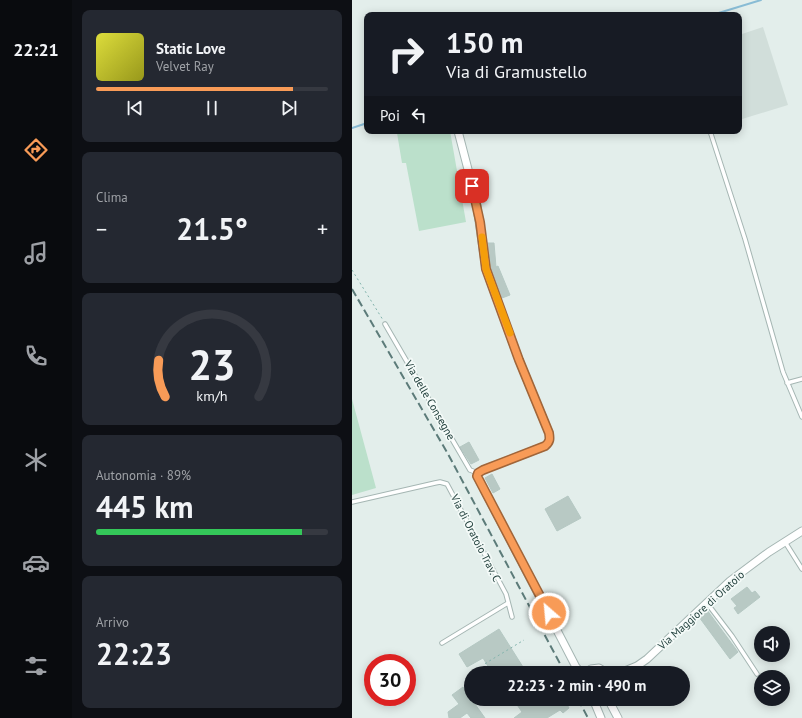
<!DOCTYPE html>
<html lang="it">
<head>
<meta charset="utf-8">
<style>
  body { margin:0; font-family:"PT Sans",sans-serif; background:#242831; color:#f1f3f6; height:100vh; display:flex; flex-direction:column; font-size:15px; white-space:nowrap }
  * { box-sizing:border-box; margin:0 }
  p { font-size:13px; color:#9ea1a6 }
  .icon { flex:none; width:22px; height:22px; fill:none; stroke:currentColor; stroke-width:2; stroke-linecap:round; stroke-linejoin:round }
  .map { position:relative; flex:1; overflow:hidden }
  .sheet { display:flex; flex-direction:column; gap:10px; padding:10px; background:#0d0f14; width:280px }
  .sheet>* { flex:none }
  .banner { position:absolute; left:12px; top:12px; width:378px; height:122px; border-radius:8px; box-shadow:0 2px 10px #0003; background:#171b24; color:#f1f3f6; overflow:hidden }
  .fabs { position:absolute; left:402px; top:626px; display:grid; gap:8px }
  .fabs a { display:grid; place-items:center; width:36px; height:36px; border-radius:50%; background:#171b24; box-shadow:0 2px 10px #0003; font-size:20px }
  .speed { position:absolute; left:12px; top:654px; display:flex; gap:8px; font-size:20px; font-weight:700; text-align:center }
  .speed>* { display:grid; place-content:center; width:52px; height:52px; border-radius:50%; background:#171b24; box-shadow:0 2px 10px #0003; line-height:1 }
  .speed .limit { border:6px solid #d22; background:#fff; color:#111 }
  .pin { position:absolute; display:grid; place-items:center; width:34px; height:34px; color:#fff; margin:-17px; border-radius:8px; box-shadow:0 2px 6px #0006 }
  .me { position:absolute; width:44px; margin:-22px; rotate:333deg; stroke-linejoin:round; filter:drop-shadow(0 0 3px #0008) }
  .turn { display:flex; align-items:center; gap:14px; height:84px; padding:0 16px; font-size:18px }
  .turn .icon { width:52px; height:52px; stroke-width:2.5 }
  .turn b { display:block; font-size:28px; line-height:34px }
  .then { display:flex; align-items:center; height:38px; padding:0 16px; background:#0003; gap:8px; font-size:15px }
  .big { font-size:30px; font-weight:700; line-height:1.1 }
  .sheet .widget { flex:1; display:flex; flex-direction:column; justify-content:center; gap:6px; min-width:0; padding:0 14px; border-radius:8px; background:#242831 }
  .sheet .dial { align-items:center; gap:0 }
  .dial svg { height:104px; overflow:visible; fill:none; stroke:#363941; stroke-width:7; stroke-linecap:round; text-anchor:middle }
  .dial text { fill:#f1f3f6; stroke:none }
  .song { display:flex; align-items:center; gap:12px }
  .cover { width:48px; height:48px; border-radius:6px; background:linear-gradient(135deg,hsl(60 70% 55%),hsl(60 70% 35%)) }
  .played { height:4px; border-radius:2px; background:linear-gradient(90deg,#f89b57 85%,#363941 85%) }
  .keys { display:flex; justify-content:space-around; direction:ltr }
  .heat { display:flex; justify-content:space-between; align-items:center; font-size:22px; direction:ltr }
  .charge { height:6px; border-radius:3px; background:linear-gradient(90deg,#34c759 89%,#363941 0) }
  .trip { position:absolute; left:112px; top:666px; width:226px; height:40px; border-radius:20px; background:#171b24; box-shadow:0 2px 10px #0003; font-weight:700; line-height:40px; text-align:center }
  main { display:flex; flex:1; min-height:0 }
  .menu { display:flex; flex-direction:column; width:72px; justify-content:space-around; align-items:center; background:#090b0e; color:#9ea1a6 }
  .menu .icon { width:28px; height:28px }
  .menu .current { color:#f89b57 }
  .menu b { font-size:18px; color:#f1f3f6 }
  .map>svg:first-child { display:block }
</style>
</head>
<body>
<main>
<nav class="menu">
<b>22:21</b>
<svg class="icon current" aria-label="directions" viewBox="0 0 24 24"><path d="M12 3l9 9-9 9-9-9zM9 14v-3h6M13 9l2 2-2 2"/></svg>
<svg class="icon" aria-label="music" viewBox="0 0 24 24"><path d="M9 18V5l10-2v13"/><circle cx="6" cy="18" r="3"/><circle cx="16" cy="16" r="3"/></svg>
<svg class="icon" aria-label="phone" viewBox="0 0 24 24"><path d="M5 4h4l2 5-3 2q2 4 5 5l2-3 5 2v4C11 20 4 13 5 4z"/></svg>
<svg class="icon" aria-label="climate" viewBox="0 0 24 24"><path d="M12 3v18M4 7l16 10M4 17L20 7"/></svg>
<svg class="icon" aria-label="car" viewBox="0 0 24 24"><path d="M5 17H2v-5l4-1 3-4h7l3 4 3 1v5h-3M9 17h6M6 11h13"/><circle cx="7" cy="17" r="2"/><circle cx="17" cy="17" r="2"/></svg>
<svg class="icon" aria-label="filters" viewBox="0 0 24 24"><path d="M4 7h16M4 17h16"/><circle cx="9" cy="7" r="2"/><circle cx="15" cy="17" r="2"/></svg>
</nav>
<section class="sheet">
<div class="widget">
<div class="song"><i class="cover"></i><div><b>Static Love</b><p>Velvet Ray</p></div></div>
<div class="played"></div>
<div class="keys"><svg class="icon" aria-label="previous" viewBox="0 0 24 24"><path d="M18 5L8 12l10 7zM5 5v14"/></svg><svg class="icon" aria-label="pause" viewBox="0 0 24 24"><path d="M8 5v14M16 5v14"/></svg><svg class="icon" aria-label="next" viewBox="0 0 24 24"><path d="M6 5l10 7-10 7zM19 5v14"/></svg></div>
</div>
<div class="widget"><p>Clima</p>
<div class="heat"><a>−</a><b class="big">21.5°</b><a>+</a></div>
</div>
<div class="widget dial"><svg viewBox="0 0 100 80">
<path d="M14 69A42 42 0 1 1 86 69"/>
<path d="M14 69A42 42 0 0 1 9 41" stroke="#f89b57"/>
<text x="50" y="56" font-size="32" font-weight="700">23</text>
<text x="50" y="72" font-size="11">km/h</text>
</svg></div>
<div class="widget"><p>Autonomia · 89%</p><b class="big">445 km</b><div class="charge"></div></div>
<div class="widget"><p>Arrivo</p><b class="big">22:23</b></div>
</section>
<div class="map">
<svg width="450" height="718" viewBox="0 0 450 718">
  <rect width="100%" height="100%" fill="#e3eeeb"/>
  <path fill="#d1deda" d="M411,27L436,105L387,120V35Z"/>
  <path fill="#bbe0cb" d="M56,131H98L114,222L67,231L54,163H50L45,133Z
    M0,399L24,488L0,495Z"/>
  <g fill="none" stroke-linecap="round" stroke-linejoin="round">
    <path stroke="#89bcd5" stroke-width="2" d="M360,15L409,0
      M0,128L15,123"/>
  </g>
  <path fill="#b8c9c4" stroke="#b5c8c3" d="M135,243H142L144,267L146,266L158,295L150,298L139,268Z
    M117,442L127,460L119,464L108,447Z
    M140,474L148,489L141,493L133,478Z
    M216,496L229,518L205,531L193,509Z
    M395,587L400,593L403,591L408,597L386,614L382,608L385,606L379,599Z
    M355,610L386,652L378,659L347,617Z
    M147,629L171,667L162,673H140L131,658L115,667L107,654Z
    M111,687L119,699H130L123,704L133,718H119L115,713L108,718H97L96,712L107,704L100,695Z
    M161,699H212L217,708L211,713L208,710L195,718H162L170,712Z"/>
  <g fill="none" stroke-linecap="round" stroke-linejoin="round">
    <defs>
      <path id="lane" d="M358,131L393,239L431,372L450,417
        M33,324L118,470L126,473
        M435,383L450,379
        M0,502L83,483L88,482L95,484L154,594L160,617
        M433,542L450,569
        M355,603L380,636L405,674
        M90,643L156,603"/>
      <path id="street" d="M106,131L124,200L134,269L167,360L197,433C198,439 198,442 193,446L131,470L126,473L125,476L224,667L229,673
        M235,673L239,669L247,668L255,673
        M268,673L285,666L295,659L378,581L417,552L450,531
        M241,699L249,718
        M256,699L266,718"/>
    </defs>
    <use href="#lane" stroke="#a5b6b3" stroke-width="5.5"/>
    <use href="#street" stroke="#a5b6b3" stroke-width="9"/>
    <path stroke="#82b3ac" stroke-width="1" stroke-dasharray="2 3" stroke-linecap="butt" d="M0,270L31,320
      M135,673L132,667L134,663L172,640
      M150,699L151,704"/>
    <use href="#lane" stroke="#fff" stroke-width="3.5"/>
    <use href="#street" stroke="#fff" stroke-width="7"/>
    <path stroke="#5c7b79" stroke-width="2" stroke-dasharray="8 4" stroke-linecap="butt" d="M0,289L96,454L213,673
      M226,699L236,718"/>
  </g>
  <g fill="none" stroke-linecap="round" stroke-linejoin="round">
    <defs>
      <path id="route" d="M120,186L128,222L134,269L167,360L197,433C198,439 198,442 193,446L131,470L126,473L125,476L197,613"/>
    </defs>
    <use href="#route" stroke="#a16539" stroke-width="10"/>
    <use href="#route" stroke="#f89b57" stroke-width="7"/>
    <path stroke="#f59e0b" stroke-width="7" d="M130,237L134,269L158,333"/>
  </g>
  <g text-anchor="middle" stroke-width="3.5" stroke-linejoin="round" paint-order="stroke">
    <g font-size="11" fill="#22403d" stroke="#f4faf8">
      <text transform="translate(78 400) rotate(60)" y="4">Via delle Consegne</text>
      <text transform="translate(124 538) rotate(63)" y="4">Via di Oratoio Trav. C</text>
      <text transform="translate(349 610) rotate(-42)" y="4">Via Maggiore di Oratoio</text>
    </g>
  </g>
</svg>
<div class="fabs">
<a><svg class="icon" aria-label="sound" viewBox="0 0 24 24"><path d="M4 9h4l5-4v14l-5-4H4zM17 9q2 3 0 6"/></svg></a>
<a><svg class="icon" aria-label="layers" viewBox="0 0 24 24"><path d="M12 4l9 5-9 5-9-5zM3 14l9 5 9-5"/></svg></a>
</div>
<div class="speed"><div class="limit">30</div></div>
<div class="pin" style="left:120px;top:186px;background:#d93025"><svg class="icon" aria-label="arrive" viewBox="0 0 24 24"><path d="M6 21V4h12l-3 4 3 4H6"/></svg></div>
<svg class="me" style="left:197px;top:613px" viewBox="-20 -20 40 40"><circle r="17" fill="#f89b57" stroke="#fff" stroke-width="3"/><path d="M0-11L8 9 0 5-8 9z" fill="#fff"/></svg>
<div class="trip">22:23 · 2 min · 490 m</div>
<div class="banner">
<div class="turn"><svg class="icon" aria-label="right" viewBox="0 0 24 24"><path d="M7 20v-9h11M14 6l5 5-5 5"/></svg><div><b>150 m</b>Via di Gramustello</div></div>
<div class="then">Poi<svg class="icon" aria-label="left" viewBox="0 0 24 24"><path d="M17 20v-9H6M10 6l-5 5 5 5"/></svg></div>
</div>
</div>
</main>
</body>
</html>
